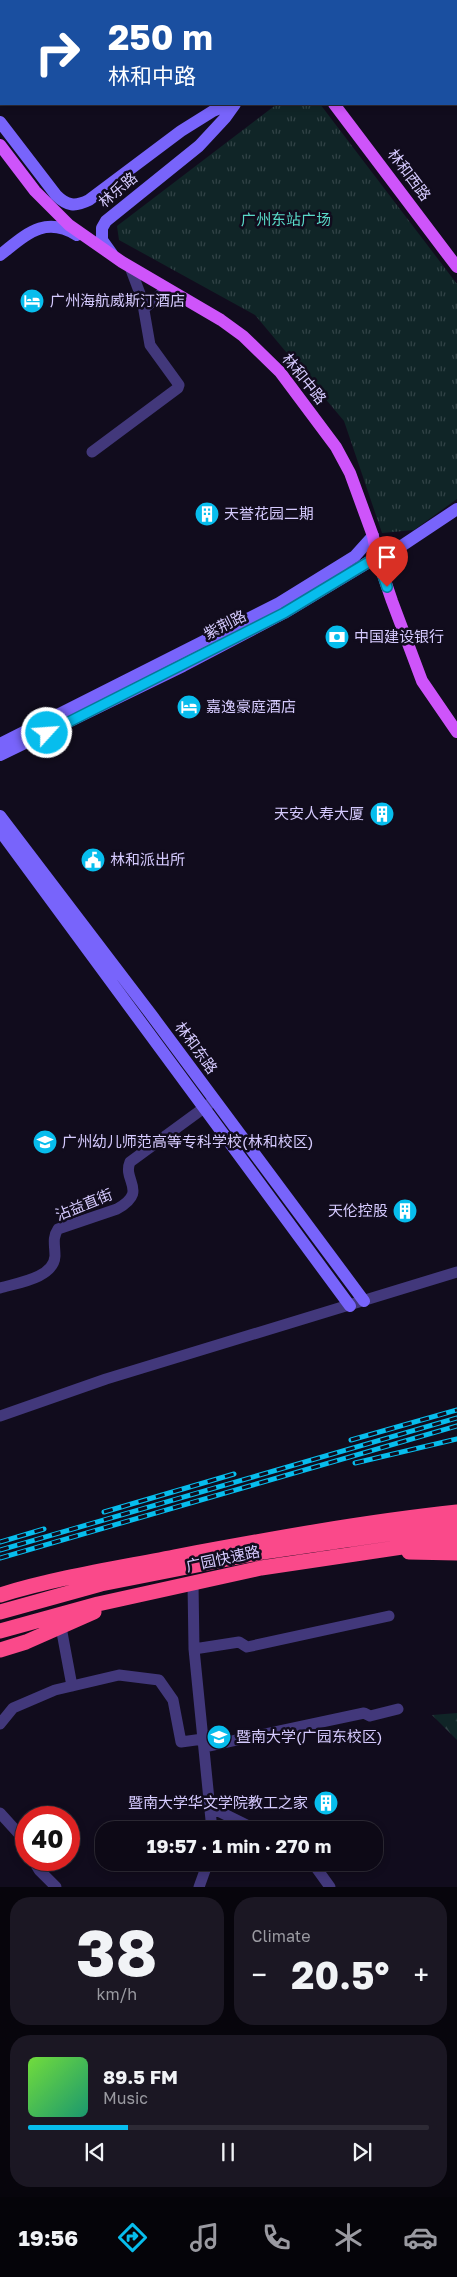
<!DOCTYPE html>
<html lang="en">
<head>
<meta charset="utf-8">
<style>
  body { margin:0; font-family:"Golos Text","Noto Sans SC",sans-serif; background:#1b1723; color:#f1f3f6; height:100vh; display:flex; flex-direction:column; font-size:19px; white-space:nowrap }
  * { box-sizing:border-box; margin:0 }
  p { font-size:16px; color:#9a9aa1 }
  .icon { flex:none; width:28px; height:28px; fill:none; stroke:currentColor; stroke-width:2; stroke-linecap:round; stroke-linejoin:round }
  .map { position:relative; height:1887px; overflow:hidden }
  .drawer { display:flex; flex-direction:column; gap:10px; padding:10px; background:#07050c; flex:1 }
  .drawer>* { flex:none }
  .banner { position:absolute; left:0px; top:0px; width:458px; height:105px; box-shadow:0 2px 8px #0003,0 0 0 1px #2d2a35; background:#1a4fa0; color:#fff; overflow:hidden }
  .speed { position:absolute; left:15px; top:1806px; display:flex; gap:10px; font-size:25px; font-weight:700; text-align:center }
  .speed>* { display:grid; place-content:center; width:65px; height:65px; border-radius:50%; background:#0d0916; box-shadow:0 2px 8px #0003,0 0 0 1px #2d2a35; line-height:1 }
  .speed .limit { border:8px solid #d22; background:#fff; color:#111 }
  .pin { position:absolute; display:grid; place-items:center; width:42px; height:42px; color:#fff; margin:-51px -21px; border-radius:50% 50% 50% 0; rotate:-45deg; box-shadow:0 0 5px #0007 }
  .pin .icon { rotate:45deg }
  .me { position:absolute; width:55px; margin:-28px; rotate:64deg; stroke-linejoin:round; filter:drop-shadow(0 0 4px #0008) }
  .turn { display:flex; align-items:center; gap:18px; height:105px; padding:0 25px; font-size:22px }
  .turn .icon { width:65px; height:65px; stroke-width:2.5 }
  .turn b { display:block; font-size:35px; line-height:42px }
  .big { font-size:38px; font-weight:700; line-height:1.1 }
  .drawer .card { flex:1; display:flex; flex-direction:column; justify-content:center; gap:8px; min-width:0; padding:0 18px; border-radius:20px; background:#1b1723 }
  .drawer .dial { align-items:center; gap:0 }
  .dial b { font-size:65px; line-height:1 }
  .song { display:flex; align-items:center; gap:15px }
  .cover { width:60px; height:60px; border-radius:8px; background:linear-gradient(135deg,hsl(100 70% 55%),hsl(160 70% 35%)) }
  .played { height:5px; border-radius:2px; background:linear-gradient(90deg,#07bded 25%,#2d2a35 25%) }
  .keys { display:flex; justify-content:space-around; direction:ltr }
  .heat { display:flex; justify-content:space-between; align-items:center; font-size:28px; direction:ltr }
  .drawer .tiles { flex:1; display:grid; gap:10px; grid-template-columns:1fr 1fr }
  .card:last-child { grid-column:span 2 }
  .trip { position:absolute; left:95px; top:1821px; width:288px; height:50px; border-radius:20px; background:#0d0916; box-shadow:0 2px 8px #0003,0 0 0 1px #2d2a35; font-weight:700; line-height:50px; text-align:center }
  .menu { display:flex; height:80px; justify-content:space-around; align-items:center; background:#050409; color:#9a9aa1 }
  .menu .icon { width:35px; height:35px }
  .menu .current { color:#07bded }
  .menu b { font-size:22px; color:#f1f3f6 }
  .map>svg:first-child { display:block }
</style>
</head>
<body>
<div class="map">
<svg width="457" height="1887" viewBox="0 0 457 1887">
  <defs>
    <pattern id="grass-tufts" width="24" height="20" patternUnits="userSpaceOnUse" patternTransform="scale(1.25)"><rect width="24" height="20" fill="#102527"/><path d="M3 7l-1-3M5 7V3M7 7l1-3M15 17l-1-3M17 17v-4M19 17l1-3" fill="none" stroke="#324347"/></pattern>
    <pattern id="forest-firs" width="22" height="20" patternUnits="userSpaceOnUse" patternTransform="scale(1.25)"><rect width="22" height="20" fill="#102527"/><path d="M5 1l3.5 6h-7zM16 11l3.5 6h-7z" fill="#324347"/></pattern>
  </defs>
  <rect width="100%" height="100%" fill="#110c1d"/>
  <path fill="url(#grass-tufts)" d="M277,104H320L457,284V499L414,530L382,533L344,421L255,315L119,240L117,226Z"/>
  <path fill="url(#forest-firs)" d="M457,1713V1740L432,1715Z"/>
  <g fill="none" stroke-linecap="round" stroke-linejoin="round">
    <path stroke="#42387b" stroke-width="11" d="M0,6L1,0
      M0,47L1,54
      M0,80L1,79
      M144,309L166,289
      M92,452L178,388L179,385L150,345L142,299L130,267
      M0,1288C17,1283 54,1278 55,1256C55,1245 52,1238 58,1229L117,1209C149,1191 122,1181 130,1162L212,1102
      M0,1416L106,1379L457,1272
      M193,1583L194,1649L212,1830
      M61,1627L72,1686
      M194,1649L239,1642L247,1647L389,1616
      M0,1724L13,1708L55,1690L119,1675L159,1680L173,1700L181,1742L203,1739
      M204,1747L364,1713L370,1716L398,1709
      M210,1807L257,1830
      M0,1813L20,1835L26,1847
      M33,1860L39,1870L56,1887
      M312,1862L330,1887
      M199,1887L208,1862"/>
    <path stroke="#7864fb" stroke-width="12" d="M245,0L246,1
      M0,122L56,195C67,206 75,207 89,200L181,131L213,111L230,104
      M112,254L102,240V228L106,221L199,146L225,118L235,104
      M0,255C26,235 44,215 77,235
      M0,744L279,603L355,556L373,536
      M0,755L183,666L284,613L377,557L403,545L457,509
      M0,816L153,1017L364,1301
      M0,831L350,1306"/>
    <path stroke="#ce54fa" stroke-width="12" d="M262,0L263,1
      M334,104L457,267
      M0,145L35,191L69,225L122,262L221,320L243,336L280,372L336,447L350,473L373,536L377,557L392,601L422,681L457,732"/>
    <path stroke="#fa498a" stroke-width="15" d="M409,1552L457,1553
      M0,1595C58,1577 119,1568 179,1556C271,1539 363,1522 457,1512
      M0,1612L101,1584L263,1552L457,1524
      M0,1631L98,1604L261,1568L457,1539
      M0,1650L26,1642L94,1612"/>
    <defs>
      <path id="rail" d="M351,1440L457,1410
        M355,1463L457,1439
        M104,1512L234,1474
        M0,1542L44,1529
        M0,1550L457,1418
        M0,1558L457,1426"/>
    </defs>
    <use href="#rail" stroke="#07bded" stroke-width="5"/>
    <use href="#rail" stroke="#110c1d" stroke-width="3" stroke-dasharray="9" stroke-linecap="butt"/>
  </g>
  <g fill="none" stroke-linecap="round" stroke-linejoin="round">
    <defs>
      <path id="route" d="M47,733L284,613L377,557L387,587"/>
    </defs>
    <use href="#route" stroke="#057b9a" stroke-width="12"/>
    <use href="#route" stroke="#07bded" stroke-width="9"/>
  </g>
  <defs>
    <symbol id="hotel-disc" viewBox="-11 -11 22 22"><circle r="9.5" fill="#07bded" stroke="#110c1d"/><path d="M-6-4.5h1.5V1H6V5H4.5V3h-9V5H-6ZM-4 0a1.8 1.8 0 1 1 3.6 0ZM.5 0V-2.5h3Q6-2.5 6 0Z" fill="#fff"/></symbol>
    <symbol id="building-disc" viewBox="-11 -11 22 22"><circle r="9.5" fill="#07bded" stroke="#110c1d"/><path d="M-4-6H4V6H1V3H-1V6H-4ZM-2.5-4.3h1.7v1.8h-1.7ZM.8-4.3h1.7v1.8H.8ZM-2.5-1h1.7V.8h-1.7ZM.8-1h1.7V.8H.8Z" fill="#fff"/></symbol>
    <symbol id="bank-disc" viewBox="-11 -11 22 22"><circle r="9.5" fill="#07bded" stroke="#110c1d"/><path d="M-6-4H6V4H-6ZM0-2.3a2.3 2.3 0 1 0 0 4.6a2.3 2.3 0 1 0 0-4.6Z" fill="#fff"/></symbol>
    <symbol id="civic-disc" viewBox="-11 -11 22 22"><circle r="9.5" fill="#07bded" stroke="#110c1d"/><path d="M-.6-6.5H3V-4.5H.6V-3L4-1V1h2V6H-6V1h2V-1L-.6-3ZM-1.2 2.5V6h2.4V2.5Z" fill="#fff"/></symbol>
    <symbol id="school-disc" viewBox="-11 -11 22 22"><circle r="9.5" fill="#07bded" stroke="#110c1d"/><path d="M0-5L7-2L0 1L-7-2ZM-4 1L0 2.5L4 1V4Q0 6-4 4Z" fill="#fff"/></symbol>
    <symbol id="university-disc" viewBox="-11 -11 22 22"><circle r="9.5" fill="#07bded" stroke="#110c1d"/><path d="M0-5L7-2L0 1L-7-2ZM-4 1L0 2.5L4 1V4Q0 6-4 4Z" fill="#fff"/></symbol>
  </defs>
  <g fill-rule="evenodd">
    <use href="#hotel-disc" x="18" y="287" width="28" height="28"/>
    <use href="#building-disc" x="193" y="500" width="28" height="28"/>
    <use href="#bank-disc" x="323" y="623" width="28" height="28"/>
    <use href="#hotel-disc" x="175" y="693" width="28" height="28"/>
    <use href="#building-disc" x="368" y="800" width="28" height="28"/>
    <use href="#civic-disc" x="79" y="846" width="28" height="28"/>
    <use href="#school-disc" x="31" y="1128" width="28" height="28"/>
    <use href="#building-disc" x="391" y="1197" width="28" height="28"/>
    <use href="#university-disc" x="205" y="1723" width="28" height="28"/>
    <use href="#building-disc" x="312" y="1789" width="28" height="28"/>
  </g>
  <g text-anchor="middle" stroke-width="5" stroke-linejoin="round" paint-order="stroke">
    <g font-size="15" fill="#d5cafe" stroke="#110c1d">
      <text transform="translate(409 175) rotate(53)" y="5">林和西路</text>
      <text transform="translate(118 190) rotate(-40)" y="5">林乐路</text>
      <text transform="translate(304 379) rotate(51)" y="5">林和中路</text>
      <text transform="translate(225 625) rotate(-27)" y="5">紫荆路</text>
      <text transform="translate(196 1048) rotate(54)" y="5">林和东路</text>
      <text transform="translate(84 1205) rotate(-22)" y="5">沾益直街</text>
      <text transform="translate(223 1559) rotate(-12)" y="5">广园快速路</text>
    </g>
    <g font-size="15" fill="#59dac8" stroke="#110c1d">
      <text x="286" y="225">广州东站广场</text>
    </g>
    <g font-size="15" fill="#d5cafe" stroke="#110c1d" text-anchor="start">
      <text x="50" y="306">广州海航威斯汀酒店</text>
      <text x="224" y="519">天誉花园二期</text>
      <text x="354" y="642">中国建设银行</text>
      <text x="206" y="712">嘉逸豪庭酒店</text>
      <text x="364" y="819" text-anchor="end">天安人寿大厦</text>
      <text x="110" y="865">林和派出所</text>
      <text x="62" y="1147">广州幼儿师范高等专科学校(林和校区)</text>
      <text x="388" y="1216" text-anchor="end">天伦控股</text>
      <text x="236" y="1742">暨南大学(广园东校区)</text>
      <text x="308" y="1808" text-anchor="end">暨南大学华文学院教工之家</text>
    </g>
  </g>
</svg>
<div class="speed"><div class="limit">40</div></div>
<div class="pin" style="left:387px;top:587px;background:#d93025"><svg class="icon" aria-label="arrive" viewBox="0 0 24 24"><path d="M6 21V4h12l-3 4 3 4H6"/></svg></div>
<svg class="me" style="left:47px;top:733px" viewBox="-20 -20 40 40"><circle r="17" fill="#07bded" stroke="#fff" stroke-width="3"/><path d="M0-11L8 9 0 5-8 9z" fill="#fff"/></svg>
<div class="trip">19:57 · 1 min · 270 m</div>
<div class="banner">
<div class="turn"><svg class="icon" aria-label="right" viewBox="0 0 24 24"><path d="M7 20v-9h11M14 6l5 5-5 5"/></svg><div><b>250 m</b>林和中路</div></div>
</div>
</div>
<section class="drawer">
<div class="tiles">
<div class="card dial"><b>38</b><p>km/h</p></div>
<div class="card"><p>Climate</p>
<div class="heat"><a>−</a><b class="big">20.5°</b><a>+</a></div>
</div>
<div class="card">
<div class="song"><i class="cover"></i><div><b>89.5 FM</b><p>Music</p></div></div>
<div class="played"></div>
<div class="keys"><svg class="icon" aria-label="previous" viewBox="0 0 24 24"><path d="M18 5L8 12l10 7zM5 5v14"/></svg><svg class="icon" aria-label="pause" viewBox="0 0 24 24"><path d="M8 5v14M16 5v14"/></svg><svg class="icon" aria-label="next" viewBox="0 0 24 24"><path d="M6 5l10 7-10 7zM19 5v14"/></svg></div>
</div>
</div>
</section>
<nav class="menu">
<b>19:56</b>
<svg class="icon current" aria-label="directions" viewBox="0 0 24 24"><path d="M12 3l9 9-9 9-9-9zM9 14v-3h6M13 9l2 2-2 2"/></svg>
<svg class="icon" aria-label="music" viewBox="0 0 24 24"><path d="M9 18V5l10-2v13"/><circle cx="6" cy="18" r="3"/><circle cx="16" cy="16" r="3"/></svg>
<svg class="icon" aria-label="phone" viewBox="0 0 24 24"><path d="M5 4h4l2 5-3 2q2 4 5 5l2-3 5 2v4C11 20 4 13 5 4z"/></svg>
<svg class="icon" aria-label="climate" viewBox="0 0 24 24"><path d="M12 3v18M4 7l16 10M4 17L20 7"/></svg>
<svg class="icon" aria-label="car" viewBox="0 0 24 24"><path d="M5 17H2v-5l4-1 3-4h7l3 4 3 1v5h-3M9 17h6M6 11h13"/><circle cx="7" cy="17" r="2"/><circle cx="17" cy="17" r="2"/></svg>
</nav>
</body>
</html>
